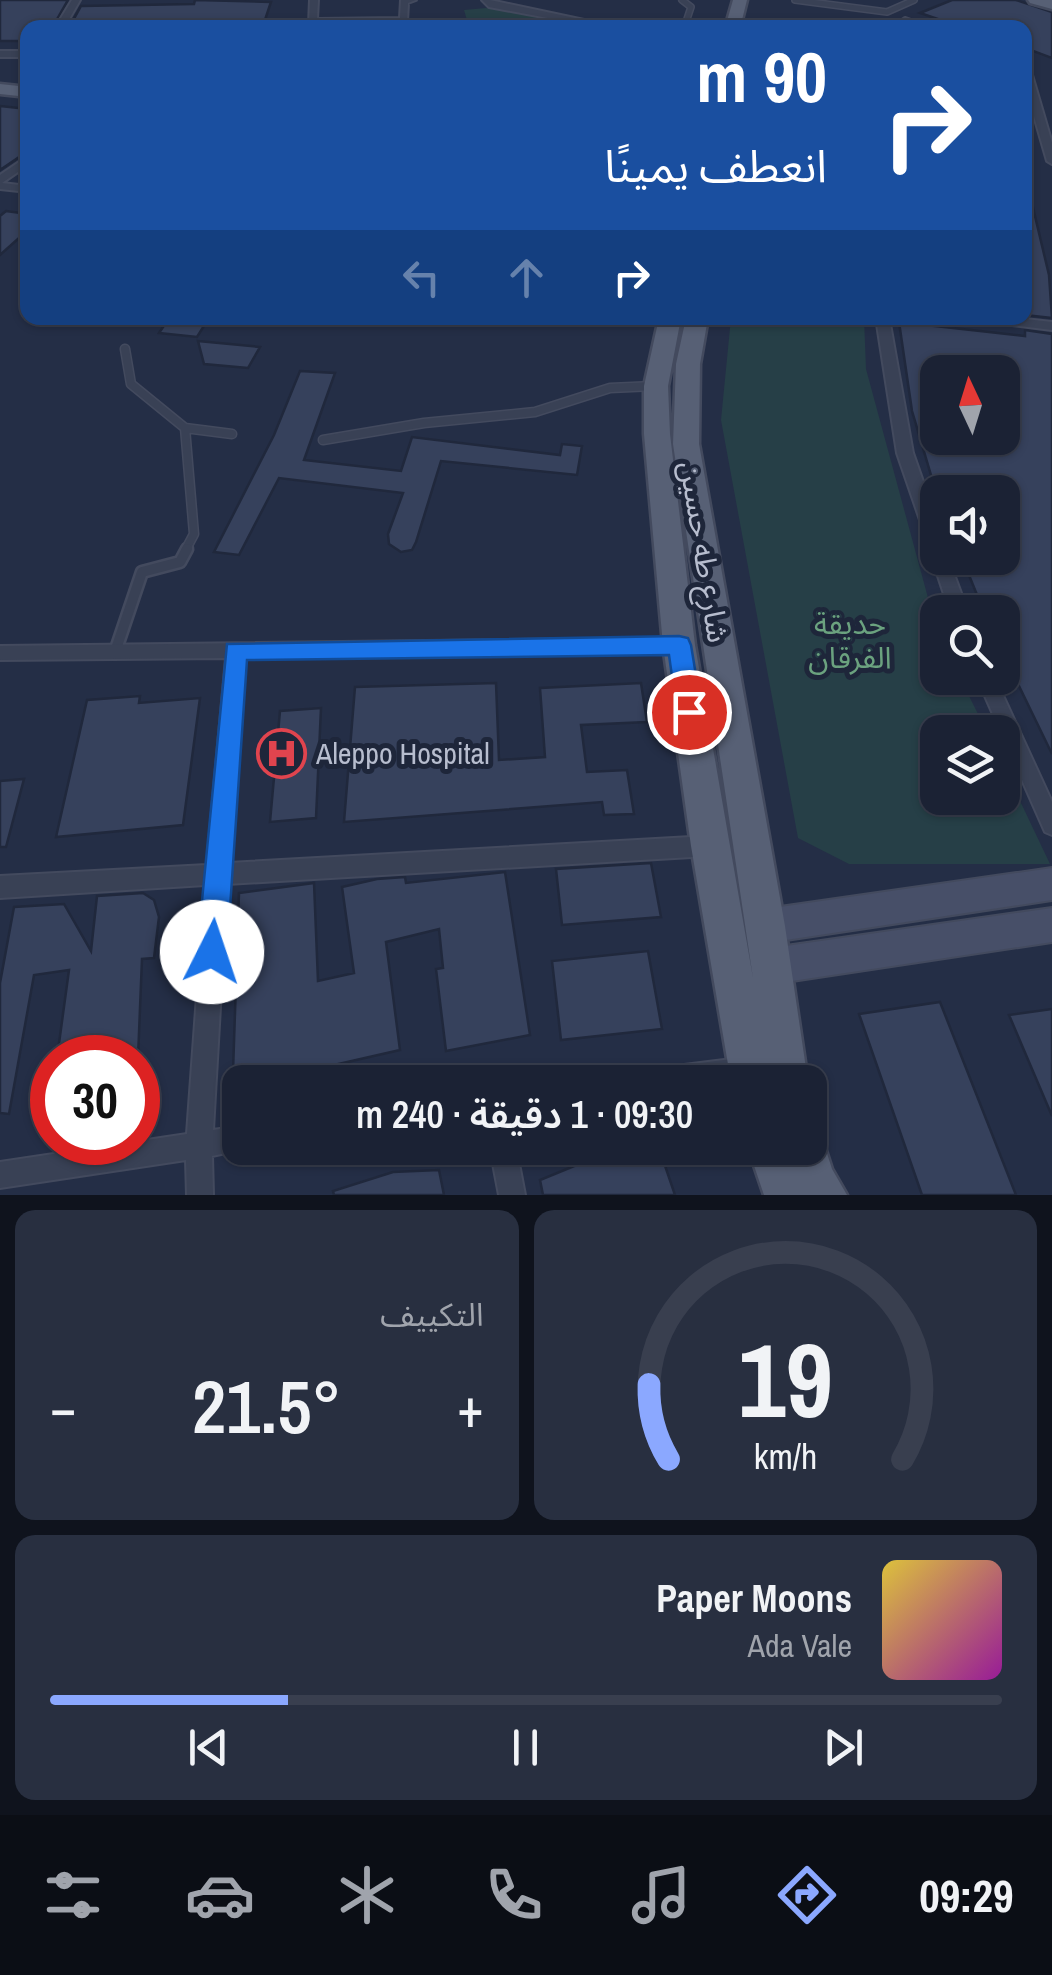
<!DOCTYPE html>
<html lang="ar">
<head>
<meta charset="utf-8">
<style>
  body { margin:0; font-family:"Archivo Narrow","Noto Sans Arabic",sans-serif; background:#282f40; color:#f1f3f6; direction:rtl; height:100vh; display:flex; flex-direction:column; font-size:38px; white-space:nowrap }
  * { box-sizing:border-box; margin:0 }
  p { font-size:32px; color:#a0a4ac }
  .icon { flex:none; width:55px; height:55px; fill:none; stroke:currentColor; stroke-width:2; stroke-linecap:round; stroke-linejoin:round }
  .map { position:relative; height:1195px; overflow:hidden; direction:ltr }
  .details { display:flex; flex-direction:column; gap:15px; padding:15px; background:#0f131d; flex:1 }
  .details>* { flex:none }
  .top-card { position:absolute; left:20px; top:20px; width:1012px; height:305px; border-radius:20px; box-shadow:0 2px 8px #0004,0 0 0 2px #393f4f; direction:rtl; background:#1a4fa0; color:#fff; overflow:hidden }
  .needle { width:65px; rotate:356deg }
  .fabs { position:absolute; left:920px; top:355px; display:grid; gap:20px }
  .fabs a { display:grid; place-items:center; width:100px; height:100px; border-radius:20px; background:#1b2234; box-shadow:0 2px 8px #0004,0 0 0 2px #393f4f; font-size:50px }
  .speed { position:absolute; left:30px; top:1035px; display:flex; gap:20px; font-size:50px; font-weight:700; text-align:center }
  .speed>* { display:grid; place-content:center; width:130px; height:130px; border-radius:50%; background:#1b2234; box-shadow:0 2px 8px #0004,0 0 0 2px #393f4f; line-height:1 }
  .speed .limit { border:15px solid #d22; background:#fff; color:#111 }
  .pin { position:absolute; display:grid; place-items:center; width:85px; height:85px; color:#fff; margin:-42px; border:5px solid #fff; border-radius:50%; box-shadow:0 2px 10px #0007 }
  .me { position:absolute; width:110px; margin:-55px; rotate:4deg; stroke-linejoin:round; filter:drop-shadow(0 0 8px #0008) }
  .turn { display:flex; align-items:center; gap:35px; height:210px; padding:0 40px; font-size:45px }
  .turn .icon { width:130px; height:130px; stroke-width:2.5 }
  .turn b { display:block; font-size:70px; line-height:85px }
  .lanes { display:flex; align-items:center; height:95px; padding:0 40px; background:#0003; justify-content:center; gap:50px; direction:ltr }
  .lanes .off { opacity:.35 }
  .big { font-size:75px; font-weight:600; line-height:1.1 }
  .details .card { flex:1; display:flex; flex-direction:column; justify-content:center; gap:15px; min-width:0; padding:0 35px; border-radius:20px; background:#282f40 }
  .details .dial { align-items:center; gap:0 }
  .dial svg { height:260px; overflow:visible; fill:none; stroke:#393f4f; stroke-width:7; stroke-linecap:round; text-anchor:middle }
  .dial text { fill:#f1f3f6; stroke:none }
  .song { display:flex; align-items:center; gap:30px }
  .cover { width:120px; height:120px; border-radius:15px; background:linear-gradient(135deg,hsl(50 70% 55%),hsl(300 70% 35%)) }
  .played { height:10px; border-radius:5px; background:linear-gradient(90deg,#8ba8ff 25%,#393f4f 25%) }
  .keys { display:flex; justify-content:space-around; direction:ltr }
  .heat { display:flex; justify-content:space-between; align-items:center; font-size:55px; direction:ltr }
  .details .tiles { flex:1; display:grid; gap:15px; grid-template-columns:1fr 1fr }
  .card:last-child { grid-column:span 2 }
  .trip { position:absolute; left:222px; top:1065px; width:605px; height:100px; border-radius:20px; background:#1b2234; box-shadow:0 2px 8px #0004,0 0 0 2px #393f4f; font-weight:600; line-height:100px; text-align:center; direction:rtl }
  .tab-bar { display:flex; height:160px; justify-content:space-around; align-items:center; background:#0b0e15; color:#a0a4ac }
  .tab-bar .icon { width:70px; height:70px }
  .tab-bar .selected { color:#8ba8ff }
  .tab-bar b { font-size:45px; color:#f1f3f6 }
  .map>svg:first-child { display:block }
</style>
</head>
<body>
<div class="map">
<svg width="1052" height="1195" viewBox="0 0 1052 1195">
  <rect width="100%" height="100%" fill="#242e46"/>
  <path fill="#263f47" d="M486,8L601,27H469L464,10Z
    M731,318H864L866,369L937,631L938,678H960L987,732H938V798H1002L1003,765L1050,864H849L798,838L721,420Z"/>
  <path fill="#36415c" stroke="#20283c" stroke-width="2.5" fill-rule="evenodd" d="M0,0H68L52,28H28V41H0Z
    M195,0L271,2L263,26L69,28L81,6L194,4Z
    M952,0H1016L1052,12V58L1025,48V28H964L920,13Z
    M0,106L28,109V151L0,170Z
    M1030,195L1049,275L1052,318L1025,315V196Z
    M6,211L28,214V230L0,255V216Z
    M169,318H209L197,337L159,333Z
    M899,322L1025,336V330L1052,334V754L1002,651V612H984L962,558H1002V492H936L912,411ZM938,363L1002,371V388L1017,438H938Z
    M198,341L260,347L248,368L204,364Z
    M300,371L335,373L304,460L401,471L412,437L560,455L562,444L582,446L577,475L441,461L416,542L412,550L401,552L389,544L388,534L403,493L279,478L239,555L214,552L274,435Z
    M496,683L499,760L545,757L540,688L641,683L647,722L581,725L587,772L627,770L634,814L604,815L602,802L344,822L355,687Z
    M140,696L139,703L200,698L183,825L56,837L87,700Z
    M321,708L316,818L270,822L280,711Z
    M24,779L6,847H0V781Z
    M651,863L661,917L562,925L556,869Z
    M505,872L530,1035L446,1051L436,969L443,968L439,929L386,942L400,1050L312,1070V1074L260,1082H246L233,1072L239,893L314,883L318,981L354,973L342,887L377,879L405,877L406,883Z
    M143,893L154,900L159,917L154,958L142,959L138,1058H57L69,970L34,975L9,1114L0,1113V983L14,907L64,904L91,951L97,896Z
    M648,951L662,1029L561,1040L552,961Z
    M940,1002L1016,1195H922L859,1014Z
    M1052,1009V1116L1009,1015Z
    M618,1148H659L675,1195H543L540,1180Z
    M439,1170L444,1195H334L333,1191L393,1172Z"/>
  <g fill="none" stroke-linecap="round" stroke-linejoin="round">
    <defs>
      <path id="lane-far2" d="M682,0L691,7L684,28
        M795,0L887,12L914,0"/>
      <path id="lane-far1" d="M125,349L131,384L185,428L232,434
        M185,428L194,534L185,551
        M323,440L424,423L535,412L610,388L654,386"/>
      <path id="lane" d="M115,652L142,572L180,562L187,549"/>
      <path id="street" d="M72,0H80L64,28H55Z
        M310,0H318L317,19L400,18L401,0H416L408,3L407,22L337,25L336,28L309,24Z
        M482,0H490L622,28H601L489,7Z
        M905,18L927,26L928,28L906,24L890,28Z
        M684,23L687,28H671L672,26Z
        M0,51H28V57H0Z
        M1025,65L1030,68L1052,143V164L1047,161L1025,85Z
        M28,156V165L2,183L28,186V192L0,189V175Z
        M876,318H889L913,453L938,524V558H948L968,612H950L932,558L934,554L930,549L897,453Z
        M980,318H1015L1052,322V330L987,322Z
        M679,638L685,640L688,645L685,650L679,652L245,657L229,863L709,836L717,839L720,846L717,853L709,856L227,884L213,1130L240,1126V1148H249L212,1156L213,1195H187L186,1160L0,1188V1162L187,1134L205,885L0,898V876L207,865L226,658L0,660V646Z
        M977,678H995L1052,802V835L1045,832Z
        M748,1057L757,1060L760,1069L757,1078L748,1081L632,1082L635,1073L644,1070Z
        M490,1148H516L525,1195H499Z"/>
      <path id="secondary" d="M1052,868V900L766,943L753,938L748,926L753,914L766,909Z
        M1052,908V942L772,984L759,979L754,966L759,953L772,948Z"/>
      <path id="primary" d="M733,0H747L740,28H725Z
        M1028,0H1052V9L1030,3Z
        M0,84L28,87V97L0,94Z
        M659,318H681L668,386L670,434L695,645L753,978L673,444L676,364L686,318H708L700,364L699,444L785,926L808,1082H731L691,846L663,645L644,434V386Z
        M810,1128L820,1132L832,1169L847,1195H764L748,1148H810Z"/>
    </defs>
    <use href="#lane-far2" stroke="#434a5e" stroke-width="8"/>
    <use href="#lane-far1" stroke="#434a5e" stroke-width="11"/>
    <use href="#lane" stroke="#434a5e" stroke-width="15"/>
    <use href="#street" stroke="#434a5e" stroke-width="4"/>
    <use href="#secondary" stroke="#434a5e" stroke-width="4"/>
    <use href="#primary" stroke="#434a5e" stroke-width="5"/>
    <use href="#lane-far2" stroke="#394155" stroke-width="5"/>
    <use href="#lane-far1" stroke="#394155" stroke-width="8"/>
    <use href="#lane" stroke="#394155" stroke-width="10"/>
    <use href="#street" fill="#394155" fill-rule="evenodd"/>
    <use href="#secondary" fill="#474f68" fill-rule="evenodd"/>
    <use href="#primary" fill="#576075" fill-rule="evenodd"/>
  </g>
  <path fill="#1a73e8" stroke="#114b97" stroke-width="2.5" d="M679,636L688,638L691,645L702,712L698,719L689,723L680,719L677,712L669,655L247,660L227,952L222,962L212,967L201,962L197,952L227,644Z"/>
  <defs>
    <symbol id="hospital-ring" viewBox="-11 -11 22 22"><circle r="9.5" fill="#1e263a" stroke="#e0444e" stroke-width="1.5"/><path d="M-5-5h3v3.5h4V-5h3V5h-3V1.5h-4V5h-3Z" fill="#e0444e"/></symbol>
  </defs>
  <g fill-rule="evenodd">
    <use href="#hospital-ring" x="254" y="726" width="55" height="55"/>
  </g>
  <g text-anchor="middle" stroke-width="10" stroke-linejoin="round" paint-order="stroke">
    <g font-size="30" fill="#b7bdce" stroke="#1e263a">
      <text transform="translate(704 552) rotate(81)" y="10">شارع طه حسين</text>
    </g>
    <g font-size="30" fill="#6ba27f" stroke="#1e263a">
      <text x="850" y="634">حديقة<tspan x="850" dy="34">الفرقان</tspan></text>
    </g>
    <g font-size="30" fill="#b7bdce" stroke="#1e263a" text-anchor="start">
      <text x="316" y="764">Aleppo Hospital</text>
    </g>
  </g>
</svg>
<div class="fabs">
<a><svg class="needle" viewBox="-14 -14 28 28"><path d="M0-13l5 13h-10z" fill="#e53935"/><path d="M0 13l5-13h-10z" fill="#a0a4ac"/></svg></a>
<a><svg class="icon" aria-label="sound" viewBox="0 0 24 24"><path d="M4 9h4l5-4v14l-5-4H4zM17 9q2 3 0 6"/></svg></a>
<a><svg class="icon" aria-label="search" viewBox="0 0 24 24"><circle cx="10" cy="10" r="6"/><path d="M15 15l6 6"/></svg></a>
<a><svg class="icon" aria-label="layers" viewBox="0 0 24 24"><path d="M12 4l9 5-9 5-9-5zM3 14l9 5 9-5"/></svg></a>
</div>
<div class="speed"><div class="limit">30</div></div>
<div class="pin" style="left:689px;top:712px;background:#d93025"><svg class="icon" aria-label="arrive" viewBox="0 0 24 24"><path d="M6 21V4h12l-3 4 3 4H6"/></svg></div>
<svg class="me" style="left:212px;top:952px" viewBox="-20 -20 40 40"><circle r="19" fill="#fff"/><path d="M0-13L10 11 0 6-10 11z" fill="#1a73e8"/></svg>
<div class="trip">09:30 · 1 دقيقة · 240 m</div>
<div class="top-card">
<div class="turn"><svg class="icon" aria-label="right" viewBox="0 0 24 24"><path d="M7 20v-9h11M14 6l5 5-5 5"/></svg><div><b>90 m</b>انعطف يمينًا</div></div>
<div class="lanes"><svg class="icon off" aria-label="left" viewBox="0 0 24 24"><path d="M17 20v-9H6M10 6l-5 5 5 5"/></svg><svg class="icon off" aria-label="ahead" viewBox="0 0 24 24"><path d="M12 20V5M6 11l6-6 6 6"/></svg><svg class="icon" aria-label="right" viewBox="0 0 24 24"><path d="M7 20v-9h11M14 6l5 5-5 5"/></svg></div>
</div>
</div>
<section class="details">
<div class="tiles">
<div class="card dial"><svg viewBox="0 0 100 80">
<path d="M14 69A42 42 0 1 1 86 69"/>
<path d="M14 69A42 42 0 0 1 8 46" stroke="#8ba8ff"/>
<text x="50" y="56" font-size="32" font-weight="700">19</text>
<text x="50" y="72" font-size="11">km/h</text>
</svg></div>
<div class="card"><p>التكييف</p>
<div class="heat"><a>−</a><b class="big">21.5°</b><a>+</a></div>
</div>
<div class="card">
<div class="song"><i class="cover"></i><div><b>Paper Moons</b><p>Ada Vale</p></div></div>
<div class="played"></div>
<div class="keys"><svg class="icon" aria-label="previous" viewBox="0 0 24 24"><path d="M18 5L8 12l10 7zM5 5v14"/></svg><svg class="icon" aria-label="pause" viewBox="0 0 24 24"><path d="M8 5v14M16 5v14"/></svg><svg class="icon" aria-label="next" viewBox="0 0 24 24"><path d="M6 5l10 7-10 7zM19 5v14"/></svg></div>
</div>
</div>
</section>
<nav class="tab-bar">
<b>09:29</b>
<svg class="icon selected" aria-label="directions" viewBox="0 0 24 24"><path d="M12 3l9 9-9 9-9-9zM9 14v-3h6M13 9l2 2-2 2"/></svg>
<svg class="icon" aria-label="music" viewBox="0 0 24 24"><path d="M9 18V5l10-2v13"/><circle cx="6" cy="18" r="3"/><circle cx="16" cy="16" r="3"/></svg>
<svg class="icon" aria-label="phone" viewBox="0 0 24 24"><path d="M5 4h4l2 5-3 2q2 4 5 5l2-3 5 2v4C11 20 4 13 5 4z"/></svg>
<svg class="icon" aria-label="climate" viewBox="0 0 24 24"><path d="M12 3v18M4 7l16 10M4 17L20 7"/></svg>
<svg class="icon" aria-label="car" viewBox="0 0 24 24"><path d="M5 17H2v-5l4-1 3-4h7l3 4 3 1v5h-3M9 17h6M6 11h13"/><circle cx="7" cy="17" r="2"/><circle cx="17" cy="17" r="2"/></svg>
<svg class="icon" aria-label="filters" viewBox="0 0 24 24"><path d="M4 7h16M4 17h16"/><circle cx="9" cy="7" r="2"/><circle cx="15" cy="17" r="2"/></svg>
</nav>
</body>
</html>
